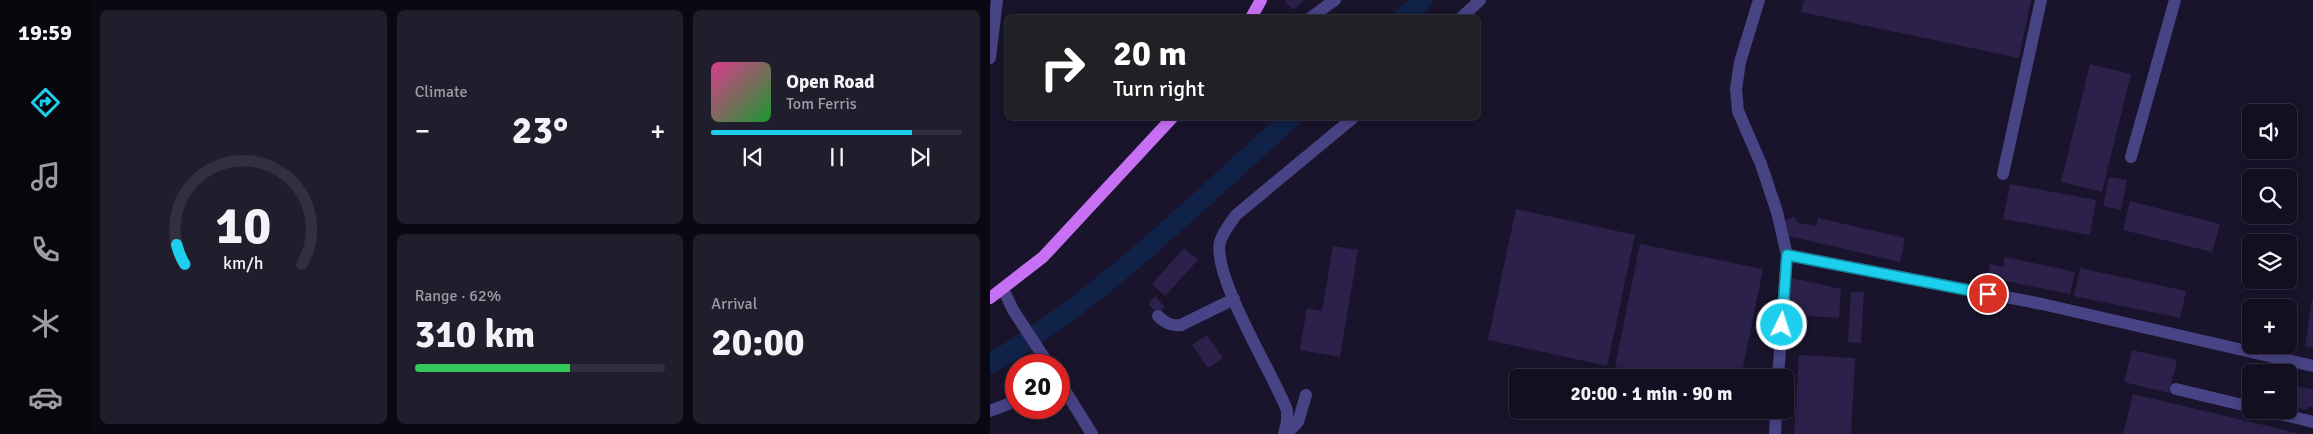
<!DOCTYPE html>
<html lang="en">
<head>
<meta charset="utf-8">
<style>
  body { margin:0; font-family:Signika,sans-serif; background:#201d2d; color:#f1f3f6; height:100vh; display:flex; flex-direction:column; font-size:19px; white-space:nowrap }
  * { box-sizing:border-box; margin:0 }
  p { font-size:16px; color:#9d9ca5 }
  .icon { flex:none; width:28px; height:28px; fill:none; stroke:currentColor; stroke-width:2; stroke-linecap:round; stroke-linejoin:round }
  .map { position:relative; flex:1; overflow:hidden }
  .drawer { display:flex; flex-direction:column; gap:10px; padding:10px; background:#0a0812; width:900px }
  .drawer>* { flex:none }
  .hud { position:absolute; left:15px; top:15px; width:475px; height:105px; border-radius:8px; box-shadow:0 2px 12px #0003,0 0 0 1px #322f3e; background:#202124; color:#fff; overflow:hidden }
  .controls { position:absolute; left:1252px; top:104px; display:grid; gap:10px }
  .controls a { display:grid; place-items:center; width:55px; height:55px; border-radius:8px; background:#130f20; box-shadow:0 2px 12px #0003,0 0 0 1px #322f3e; font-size:25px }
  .speed { position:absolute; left:15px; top:354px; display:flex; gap:10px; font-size:25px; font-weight:700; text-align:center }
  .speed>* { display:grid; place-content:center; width:65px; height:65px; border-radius:50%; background:#130f20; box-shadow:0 2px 12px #0003,0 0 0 1px #322f3e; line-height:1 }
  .speed .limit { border:8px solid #d22; background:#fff; color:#111 }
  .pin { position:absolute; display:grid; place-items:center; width:42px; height:42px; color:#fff; margin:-21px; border:2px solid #fff; border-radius:50%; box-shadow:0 1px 5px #0007 }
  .me { position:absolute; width:55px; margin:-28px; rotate:4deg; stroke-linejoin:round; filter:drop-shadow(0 0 4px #0008) }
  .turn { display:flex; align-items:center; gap:18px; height:105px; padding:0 25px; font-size:22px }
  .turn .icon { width:65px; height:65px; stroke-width:2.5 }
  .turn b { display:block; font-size:35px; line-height:42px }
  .big { font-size:38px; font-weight:700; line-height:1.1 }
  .drawer .card { flex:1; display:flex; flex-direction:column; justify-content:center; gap:8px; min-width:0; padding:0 18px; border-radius:8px; background:#201d2d }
  .drawer .dial { align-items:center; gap:0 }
  .dial svg { height:130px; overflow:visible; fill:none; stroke:#322f3e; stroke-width:7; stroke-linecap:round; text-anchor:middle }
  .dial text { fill:#f1f3f6; stroke:none }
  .song { display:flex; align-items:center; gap:15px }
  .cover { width:60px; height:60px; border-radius:8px; background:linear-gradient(135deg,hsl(330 70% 55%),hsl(130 70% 35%)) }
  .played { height:5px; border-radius:2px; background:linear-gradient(90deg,#1ccfec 80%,#322f3e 80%) }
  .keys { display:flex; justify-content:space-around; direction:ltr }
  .heat { display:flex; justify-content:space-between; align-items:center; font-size:28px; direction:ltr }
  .charge { height:8px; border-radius:4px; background:linear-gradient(90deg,#34c759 62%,#322f3e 0) }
  .drawer .tiles { flex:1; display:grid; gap:10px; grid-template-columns:repeat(3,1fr) }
  .card:first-child { grid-row:span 2 }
  .trip { position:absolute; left:519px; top:369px; width:285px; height:50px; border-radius:8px; background:#130f20; box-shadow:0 2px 12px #0003,0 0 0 1px #322f3e; font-weight:700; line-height:50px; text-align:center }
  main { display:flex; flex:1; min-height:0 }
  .tabs { display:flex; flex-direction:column; width:90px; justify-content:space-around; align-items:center; background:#08060d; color:#9d9ca5 }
  .tabs .icon { width:35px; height:35px }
  .tabs .active { color:#1ccfec }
  .tabs b { font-size:22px; color:#f1f3f6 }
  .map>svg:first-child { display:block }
</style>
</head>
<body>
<main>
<nav class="tabs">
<b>19:59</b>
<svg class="icon active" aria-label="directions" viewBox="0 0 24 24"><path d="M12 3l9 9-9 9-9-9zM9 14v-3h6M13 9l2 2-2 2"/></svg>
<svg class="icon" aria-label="music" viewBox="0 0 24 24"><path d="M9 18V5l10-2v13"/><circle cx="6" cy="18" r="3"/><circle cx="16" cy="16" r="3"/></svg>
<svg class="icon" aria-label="phone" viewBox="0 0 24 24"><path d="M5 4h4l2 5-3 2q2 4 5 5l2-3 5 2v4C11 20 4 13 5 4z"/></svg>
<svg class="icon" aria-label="climate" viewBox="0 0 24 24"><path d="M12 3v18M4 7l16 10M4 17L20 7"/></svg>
<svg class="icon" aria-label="car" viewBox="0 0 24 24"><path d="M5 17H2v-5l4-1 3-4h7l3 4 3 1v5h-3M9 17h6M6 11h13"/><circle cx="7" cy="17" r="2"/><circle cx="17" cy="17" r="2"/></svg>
</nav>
<section class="drawer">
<div class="tiles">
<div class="card dial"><svg viewBox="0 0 100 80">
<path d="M14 69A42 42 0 1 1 86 69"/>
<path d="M14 69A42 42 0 0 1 9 57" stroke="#1ccfec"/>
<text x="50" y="56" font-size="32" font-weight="700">10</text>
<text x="50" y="72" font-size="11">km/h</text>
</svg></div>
<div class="card"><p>Climate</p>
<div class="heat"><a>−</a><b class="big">23°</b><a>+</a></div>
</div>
<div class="card">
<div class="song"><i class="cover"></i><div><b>Open Road</b><p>Tom Ferris</p></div></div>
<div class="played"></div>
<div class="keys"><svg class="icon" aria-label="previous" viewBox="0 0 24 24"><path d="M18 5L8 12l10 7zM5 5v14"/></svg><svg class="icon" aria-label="pause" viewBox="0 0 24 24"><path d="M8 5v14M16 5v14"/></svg><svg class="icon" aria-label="next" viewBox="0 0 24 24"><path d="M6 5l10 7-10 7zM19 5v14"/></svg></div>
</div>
<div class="card"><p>Range · 62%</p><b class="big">310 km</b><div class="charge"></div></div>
<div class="card"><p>Arrival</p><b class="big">20:00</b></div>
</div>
</section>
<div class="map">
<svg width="1323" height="434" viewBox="0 0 1323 434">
  <rect width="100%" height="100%" fill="#19142b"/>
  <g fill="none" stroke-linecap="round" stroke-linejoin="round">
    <path stroke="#102247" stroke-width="20" d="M413,18L433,0
      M0,364C112,298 205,204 301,118"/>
  </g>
  <path fill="#2b214a" d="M294,0H314L303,10Z
    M814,0H1041L1029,58L811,12Z
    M1100,64L1141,74L1112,192L1071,182Z
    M1119,177L1137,180L1131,210L1113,206Z
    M1020,184L1106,200L1100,235L1013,219Z
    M1140,201L1230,224L1222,252L1133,230Z
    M526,209L645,235L617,366L498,340Z
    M804,217L808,223L826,226L828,218L915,238L910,262L799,236L793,221Z
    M650,244L773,269L751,378H676L625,367Z
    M343,246L368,250L350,357L310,350L317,308L332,311Z
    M194,248L208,260L175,296L162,284Z
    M1015,257L1085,272L1080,294L997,277L1000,264L1013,267Z
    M1090,268L1196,291L1190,318L1084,296Z
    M797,277L851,289L849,318L796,315Z
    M861,292H874L871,343L858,342Z
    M165,296L175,307L168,314L158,304Z
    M1322,299H1323V347L1315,346Z
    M217,335L233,358L218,368L202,345Z
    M1142,350L1187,360L1179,393L1134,382Z
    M809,355L865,358L861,434H804Z
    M1299,384L1323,390V408L1318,406L1317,410L1299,406Z
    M1143,394L1307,433V434H1133Z"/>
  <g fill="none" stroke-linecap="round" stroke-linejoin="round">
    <path stroke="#484385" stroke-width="12" d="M769,0L750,62L746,89L748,111L771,164L787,212L797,255L788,378
      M320,18L345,0
      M471,18L490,0
      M0,58L7,0
      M1141,157L1185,0
      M1013,174L1051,0
      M797,255L1052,304L1323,366
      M13,289L23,310L59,365
      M168,316C175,323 181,326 191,325L244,299
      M69,381L102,434
      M1186,389L1261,407
      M1274,410L1323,422
      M0,411L26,401
      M294,434L297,422V410C282,372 222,276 230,242C233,232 240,224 246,215L363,118
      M296,434L308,422L316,395
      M785,434L786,410"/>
    <path stroke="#c770f3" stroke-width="12" d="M261,18L271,0
      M0,298L53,257L182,118"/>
  </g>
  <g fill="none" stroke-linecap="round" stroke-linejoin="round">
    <defs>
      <path id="route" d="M792,325L797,255L998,294"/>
    </defs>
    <use href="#route" stroke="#128799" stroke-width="12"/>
    <use href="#route" stroke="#1ccfec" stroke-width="9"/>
  </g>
</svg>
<div class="controls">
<a><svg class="icon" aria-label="sound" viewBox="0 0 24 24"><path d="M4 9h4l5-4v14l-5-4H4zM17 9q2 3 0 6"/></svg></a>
<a><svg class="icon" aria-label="search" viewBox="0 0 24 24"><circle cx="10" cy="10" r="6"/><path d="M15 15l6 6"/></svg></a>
<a><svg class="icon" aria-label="layers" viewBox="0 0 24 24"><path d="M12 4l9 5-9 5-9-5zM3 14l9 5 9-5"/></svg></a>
<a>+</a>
<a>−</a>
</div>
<div class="speed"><div class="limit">20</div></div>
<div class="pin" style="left:998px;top:294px;background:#d93025"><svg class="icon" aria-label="arrive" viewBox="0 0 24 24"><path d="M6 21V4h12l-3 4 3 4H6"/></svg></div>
<svg class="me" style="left:792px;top:325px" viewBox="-20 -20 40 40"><circle r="17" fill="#1ccfec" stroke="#fff" stroke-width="3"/><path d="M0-11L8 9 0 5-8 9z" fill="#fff"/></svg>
<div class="trip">20:00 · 1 min · 90 m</div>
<div class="hud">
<div class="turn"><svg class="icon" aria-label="right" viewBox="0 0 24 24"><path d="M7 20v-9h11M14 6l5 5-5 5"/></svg><div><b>20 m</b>Turn right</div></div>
</div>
</div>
</main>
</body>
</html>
